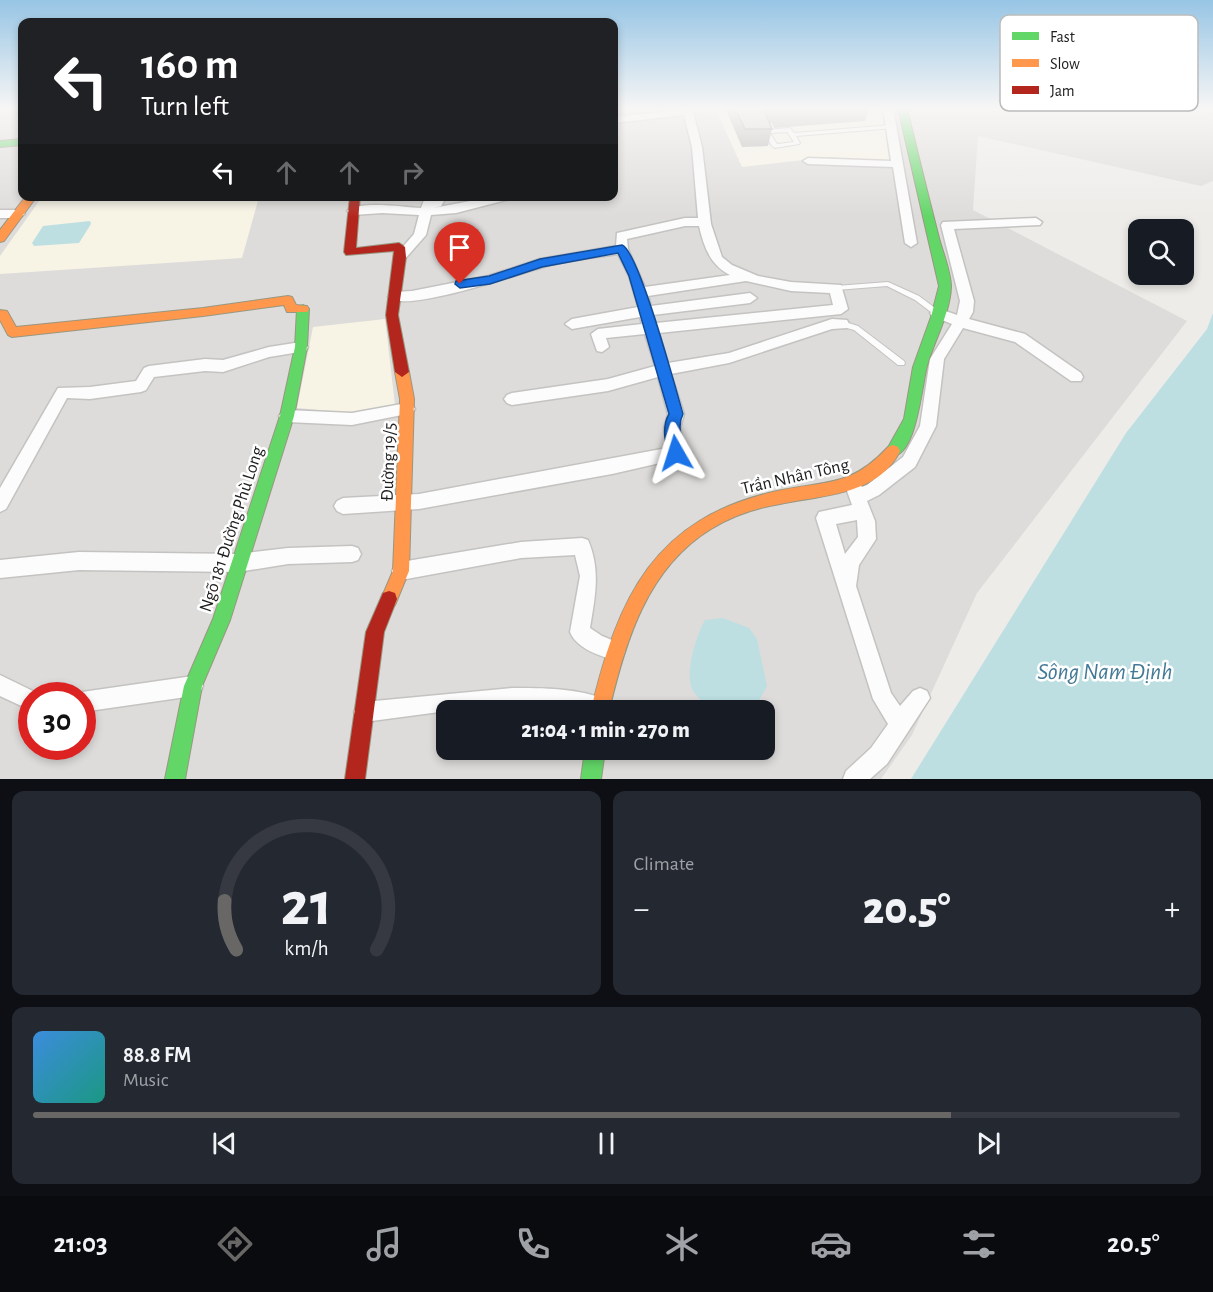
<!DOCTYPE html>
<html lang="en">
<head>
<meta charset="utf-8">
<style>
  body { margin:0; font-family:"Alegreya Sans",sans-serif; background:#242831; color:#f1f3f6; height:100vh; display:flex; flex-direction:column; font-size:22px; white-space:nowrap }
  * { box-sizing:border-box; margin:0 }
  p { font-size:20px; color:#9ea1a6 }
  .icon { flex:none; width:33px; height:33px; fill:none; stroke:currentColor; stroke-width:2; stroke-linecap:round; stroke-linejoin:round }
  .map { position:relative; height:779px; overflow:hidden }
  .sheet { display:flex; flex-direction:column; gap:12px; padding:12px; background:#0d0f14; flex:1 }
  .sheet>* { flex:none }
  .banner { position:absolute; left:18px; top:18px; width:600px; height:183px; border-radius:12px; box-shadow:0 3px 9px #0003; background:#202124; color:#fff; overflow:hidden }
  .fabs { position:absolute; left:1128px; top:219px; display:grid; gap:12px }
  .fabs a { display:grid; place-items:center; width:66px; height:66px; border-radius:12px; background:#171b24; box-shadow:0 3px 9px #0003; font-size:30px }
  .speed { position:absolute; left:18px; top:682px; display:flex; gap:12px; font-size:30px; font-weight:700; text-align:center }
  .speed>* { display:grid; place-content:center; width:78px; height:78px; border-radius:50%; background:#171b24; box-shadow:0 3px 9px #0003; line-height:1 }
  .speed .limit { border:9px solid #d22; background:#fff; color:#111 }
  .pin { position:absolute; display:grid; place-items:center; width:51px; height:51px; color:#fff; margin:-62px -26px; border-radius:50% 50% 50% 0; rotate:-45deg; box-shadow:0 0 6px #0007 }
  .pin .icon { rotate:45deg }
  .me { position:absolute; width:66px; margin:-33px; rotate:354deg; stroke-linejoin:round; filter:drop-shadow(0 0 4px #0008) }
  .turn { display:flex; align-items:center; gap:21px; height:126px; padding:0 24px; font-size:27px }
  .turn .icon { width:78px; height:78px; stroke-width:2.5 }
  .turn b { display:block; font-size:42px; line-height:51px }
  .lanes { display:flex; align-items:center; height:57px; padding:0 24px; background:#0003; justify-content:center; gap:30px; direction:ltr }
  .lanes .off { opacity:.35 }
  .big { font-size:45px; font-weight:800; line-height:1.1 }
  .sheet .card { flex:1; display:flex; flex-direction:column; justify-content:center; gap:9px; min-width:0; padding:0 21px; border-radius:12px; background:#242831 }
  .sheet .dial { align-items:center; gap:0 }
  .dial svg { height:156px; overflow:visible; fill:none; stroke:#363941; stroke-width:7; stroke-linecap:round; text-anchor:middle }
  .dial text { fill:#f1f3f6; stroke:none }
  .song { display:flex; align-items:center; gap:18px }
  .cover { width:72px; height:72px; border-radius:9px; background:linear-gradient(135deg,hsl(210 70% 55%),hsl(170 70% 35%)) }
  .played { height:6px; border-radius:3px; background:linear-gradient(90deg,#686766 80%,#363941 80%) }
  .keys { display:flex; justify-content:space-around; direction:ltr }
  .heat { display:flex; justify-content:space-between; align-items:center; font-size:33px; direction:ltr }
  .sheet .tiles { flex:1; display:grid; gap:12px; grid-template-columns:1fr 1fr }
  .card:last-child { grid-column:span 2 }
  .trip { position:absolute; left:436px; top:700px; width:339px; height:60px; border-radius:12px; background:#171b24; box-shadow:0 3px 9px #0003; font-weight:800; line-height:60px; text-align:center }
  .menu { display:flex; height:96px; justify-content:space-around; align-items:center; background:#090b0e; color:#9ea1a6 }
  .menu .icon { width:42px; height:42px }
  .menu .on { color:#686766 }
  .menu b { font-size:27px; color:#f1f3f6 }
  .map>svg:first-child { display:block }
</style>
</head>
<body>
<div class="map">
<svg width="1213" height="779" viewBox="0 0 1213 779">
  <rect width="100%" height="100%" fill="#eeece9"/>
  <path fill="#dddcda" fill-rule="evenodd" d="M0,108H22V196H614V108H1213V181L1201,186L978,136L973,210L1187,321L977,593L912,735L881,779H0ZM32,696H82V747H32ZM447,711H765V750H447Z"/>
  <path fill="#f7f4e5" d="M715,108H883L894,162L829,157L742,167Z
    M42,197H259L242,258L0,274V256Z
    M385,319L395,405L352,413L297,408L313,327Z"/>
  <path fill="#bddfe1" d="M90,221L91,224L79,243L34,246L32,243L43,226Z
    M1213,313V779H911L1126,433L1207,329Z
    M723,618L749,628L757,639L767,686L755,708L749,711H710C705,704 696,696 692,689C685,671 696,636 705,620Z"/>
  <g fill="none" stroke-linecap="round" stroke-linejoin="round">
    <defs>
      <path id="lane" d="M892,125L895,127L894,128L796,136L800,143L799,144L775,148L772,146L764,132L767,130L789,128L791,129L794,133ZM787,132L794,142L777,144L770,133Z
        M888,282L919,296L939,311L940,313L939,315H935L915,300L887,286L836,290L833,288L836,286Z
        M842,321L858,326L904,361L905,363L904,365H898L854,330L840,326L839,324L840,322Z"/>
      <path id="street" d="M883,108H893L917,243L911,247L905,243L893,167L808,164L803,161L808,158L891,161Z
        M688,109L693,112L702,147L711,224L722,257L732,265L758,276L791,282L841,285L848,309L841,314L659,333L668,363L729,353L832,319L847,320L849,324L847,328L832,329L729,363L671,374L684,414L680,428L684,453L682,458L612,474L419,509L343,514L337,511L334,506L337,501L343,498L419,494L667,448L664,428L668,414L658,377L608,391L512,405L507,403L504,399L507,395L512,393L608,379L655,366L645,334L606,338L609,347L602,352L597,351L591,334L598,329L642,324L640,317L572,329L565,324L572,319L638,307L629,276L618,254C592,258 565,260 540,268C518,274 402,314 388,297L395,292L412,291L488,276L540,259L616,246L617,233L685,218H698L692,147L684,115L614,123V117ZM685,226H699C704,247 710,265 730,275L645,287L628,249L627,239ZM746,281L791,291L830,293L833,305L656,323L653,315L750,303L757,298L750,293L651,306L648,296Z
        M436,196H447L441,206L433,208L497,196H521L456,213L431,215L426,235L404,260L400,261L394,257L414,234L419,215L382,213L353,215L347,211C359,200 404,207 421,208L424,200L434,199Z
        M0,210H19L25,214L19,218H0Z
        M1036,218L1042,222L1040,225L954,229L974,301L973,312L969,319L1025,334L1081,373L1083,377L1081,381H1071L1015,342L963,328L944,359L936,426L915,467L879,495L867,501L875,521L876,539L859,565L856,586L891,693L900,706L913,691L920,688L927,691L930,698L887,764L870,779H843L846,771L871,748L888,724L873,699L816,518L819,512L852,505L846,488L848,483L854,481L860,483L862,487L867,485L903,457L920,426L930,359L952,324L932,316L930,313L937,308L957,315L960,301L941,225L943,222ZM857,520L858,537L845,554L836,524Z
        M301,342L308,347L306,351L269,357L223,372L205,371L154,377L146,390L141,392L90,399L67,398L6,509L0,512V488L58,388L90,387L136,381L144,368L149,366L205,359L223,360L269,347Z
        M407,403L412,405L415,409L412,413L352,425L287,422L282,420L279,416L282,412L287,410L352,413Z
        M582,538L588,540C601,570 595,597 590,628L602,636L622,644L625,651L622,658L615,661C599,655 577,649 570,632L580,576L575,555L521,558L401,580L395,577L392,571L395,565L401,562L521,542Z
        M352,546L358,548L361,554L358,560L352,562L288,564L238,572L79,570L0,578V560L79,552L238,554L288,548Z
        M0,675L39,694L40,696H32V711L0,696Z
        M193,676L200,679L203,686L200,693L193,696L82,712V696H74L82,692Z
        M512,688C543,688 578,688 607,700L610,707L609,711L512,708L447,711L364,722L357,719L354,712L357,705L364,702Z"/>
      <path id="fast" d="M898,108H907C917,151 928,195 939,238C943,253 951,272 951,287C950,314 934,341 927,366C922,383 916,465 888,455L886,451L904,419L913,367L931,317L939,286Z
        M22,139V145L0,147V141Z
        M303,305L309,309L307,347L294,416L230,620L202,686L185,779H165L184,686L213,619L280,416L295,347L297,309Z
        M585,750H605L601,779H581Z"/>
      <path id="slow" d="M26,196H37L4,241L0,242V230Z
        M288,296L292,297L296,305L307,306L309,309L307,312H287L284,305L203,316L12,337L8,335L0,320V310L7,311L16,327L203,308Z
        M402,367L409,372L414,399L409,571L395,605L389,607L383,605L381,599L393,571L400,399L395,372Z
        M893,445L898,447L900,451C878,496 821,495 780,504C756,508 732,516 711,529C647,568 625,642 609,711H591C618,597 654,518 777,491C827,480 850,488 888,447Z"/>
      <path id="jam" d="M350,196H360L356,248L399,243L405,247L406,257L398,315L409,372L402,377L395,372L386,315L394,251L346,255L344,252Z
        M389,591L395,593L397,599L384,632L365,779H345L366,632L383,593Z"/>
    </defs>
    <use href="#lane" stroke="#c4c3c1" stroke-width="2"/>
    <use href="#street" stroke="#c4c3c1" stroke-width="3"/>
    <use href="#fast" stroke="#999780" stroke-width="2"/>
    <use href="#slow" stroke="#999780" stroke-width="2"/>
    <use href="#jam" stroke="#999780" stroke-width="2"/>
    <use href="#lane" fill="#fcfcfc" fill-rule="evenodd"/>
    <use href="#street" fill="#fcfcfc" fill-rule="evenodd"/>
    <use href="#fast" fill="#63d668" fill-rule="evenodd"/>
    <use href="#slow" fill="#ff974d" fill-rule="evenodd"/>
    <use href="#jam" fill="#b3261e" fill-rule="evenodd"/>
  </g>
  <path fill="#b5b3b1" d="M726,108H870L865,121L774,128L772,123H770L772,129L768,146L742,147L726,110Z"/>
  <path fill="#d2d0ce" stroke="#939290" stroke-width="1.5" d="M735,108H763L772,129H745Z
    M777,108H808L778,110Z"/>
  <linearGradient id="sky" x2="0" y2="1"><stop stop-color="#97c5e5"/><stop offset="0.5" stop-color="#f7f6f5"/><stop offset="1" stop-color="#f7f6f5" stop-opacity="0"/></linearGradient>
  <rect width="1213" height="217" fill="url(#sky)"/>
  <path fill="#1a73e8" stroke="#114b97" stroke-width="1.5" d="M622,245C639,251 676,390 683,414C675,430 686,444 681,457L676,459L671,457C664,444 662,426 669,414L629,276L618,253L542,267L490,284L460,288L455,284L456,281L489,276L540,259Z"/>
  <g text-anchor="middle" stroke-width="5" stroke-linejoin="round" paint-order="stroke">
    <g font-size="18" fill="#202020" stroke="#fff">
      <text transform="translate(388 462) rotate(-88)" y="6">Đường 19/5</text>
      <text transform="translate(795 476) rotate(-13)" y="6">Trần Nhân Tông</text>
      <text transform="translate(231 529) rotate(-72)" y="6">Ngõ 181 Đường Phù Long</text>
    </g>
    <g font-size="24" font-style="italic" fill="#457a97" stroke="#fff">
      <text x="1105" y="679">Sông Nam Định</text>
    </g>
  </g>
  <rect x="1000" y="15" width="198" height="96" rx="9" fill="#fff" stroke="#bcbcbc" stroke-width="1.5"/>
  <rect x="1012" y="32" width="27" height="8" fill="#63d668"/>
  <rect x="1012" y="59" width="27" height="8" fill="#ff974d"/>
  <rect x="1012" y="86" width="27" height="8" fill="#b3261e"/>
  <g font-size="16" fill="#202020">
    <text x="1050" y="42">Fast</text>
    <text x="1050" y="69">Slow</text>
    <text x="1050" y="96">Jam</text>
  </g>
</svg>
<div class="fabs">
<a><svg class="icon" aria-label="search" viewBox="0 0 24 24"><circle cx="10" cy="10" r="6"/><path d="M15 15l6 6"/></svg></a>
</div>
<div class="speed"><div class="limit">30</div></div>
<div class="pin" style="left:460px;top:284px;background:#d93025"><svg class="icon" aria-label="arrive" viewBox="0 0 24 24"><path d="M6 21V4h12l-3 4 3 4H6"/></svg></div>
<svg class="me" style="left:676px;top:453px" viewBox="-20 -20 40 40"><path d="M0-17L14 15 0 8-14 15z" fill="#1a73e8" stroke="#fff" stroke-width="4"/></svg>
<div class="trip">21:04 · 1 min · 270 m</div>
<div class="banner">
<div class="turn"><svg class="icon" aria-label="left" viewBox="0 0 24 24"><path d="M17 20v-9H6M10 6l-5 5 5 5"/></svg><div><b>160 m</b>Turn left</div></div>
<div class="lanes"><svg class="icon" aria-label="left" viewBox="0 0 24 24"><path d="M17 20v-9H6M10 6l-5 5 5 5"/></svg><svg class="icon off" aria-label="ahead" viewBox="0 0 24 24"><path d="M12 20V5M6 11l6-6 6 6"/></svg><svg class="icon off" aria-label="ahead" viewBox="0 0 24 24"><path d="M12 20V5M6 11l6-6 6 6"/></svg><svg class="icon off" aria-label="right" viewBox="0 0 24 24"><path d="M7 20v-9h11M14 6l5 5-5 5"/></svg></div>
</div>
</div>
<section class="sheet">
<div class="tiles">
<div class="card dial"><svg viewBox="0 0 100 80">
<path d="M14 69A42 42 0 1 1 86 69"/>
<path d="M14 69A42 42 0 0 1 8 44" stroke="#686766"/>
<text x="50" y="56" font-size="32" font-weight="700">21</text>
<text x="50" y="72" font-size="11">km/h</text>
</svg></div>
<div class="card"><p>Climate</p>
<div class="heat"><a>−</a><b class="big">20.5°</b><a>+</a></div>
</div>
<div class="card">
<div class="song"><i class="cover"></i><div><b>88.8 FM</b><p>Music</p></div></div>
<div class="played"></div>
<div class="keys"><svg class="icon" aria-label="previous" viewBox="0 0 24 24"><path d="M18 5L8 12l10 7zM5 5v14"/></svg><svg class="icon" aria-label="pause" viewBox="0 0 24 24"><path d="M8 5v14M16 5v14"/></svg><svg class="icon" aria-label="next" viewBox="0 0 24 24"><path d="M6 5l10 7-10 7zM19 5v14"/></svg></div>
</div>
</div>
</section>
<nav class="menu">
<b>21:03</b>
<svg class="icon on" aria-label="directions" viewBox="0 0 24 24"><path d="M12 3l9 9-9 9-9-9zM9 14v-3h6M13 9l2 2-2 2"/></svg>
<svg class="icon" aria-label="music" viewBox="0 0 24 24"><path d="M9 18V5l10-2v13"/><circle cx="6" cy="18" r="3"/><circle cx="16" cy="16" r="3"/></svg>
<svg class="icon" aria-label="phone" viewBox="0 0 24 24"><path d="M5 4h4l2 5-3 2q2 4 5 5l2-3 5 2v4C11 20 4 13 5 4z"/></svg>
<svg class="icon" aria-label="climate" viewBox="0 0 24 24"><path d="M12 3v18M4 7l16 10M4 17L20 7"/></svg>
<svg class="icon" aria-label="car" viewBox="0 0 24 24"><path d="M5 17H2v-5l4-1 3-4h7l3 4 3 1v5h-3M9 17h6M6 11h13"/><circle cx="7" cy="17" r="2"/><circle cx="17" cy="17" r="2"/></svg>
<svg class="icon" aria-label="filters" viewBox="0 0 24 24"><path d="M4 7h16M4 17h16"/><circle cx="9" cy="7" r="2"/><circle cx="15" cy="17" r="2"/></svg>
<b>20.5°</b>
</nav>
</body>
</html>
